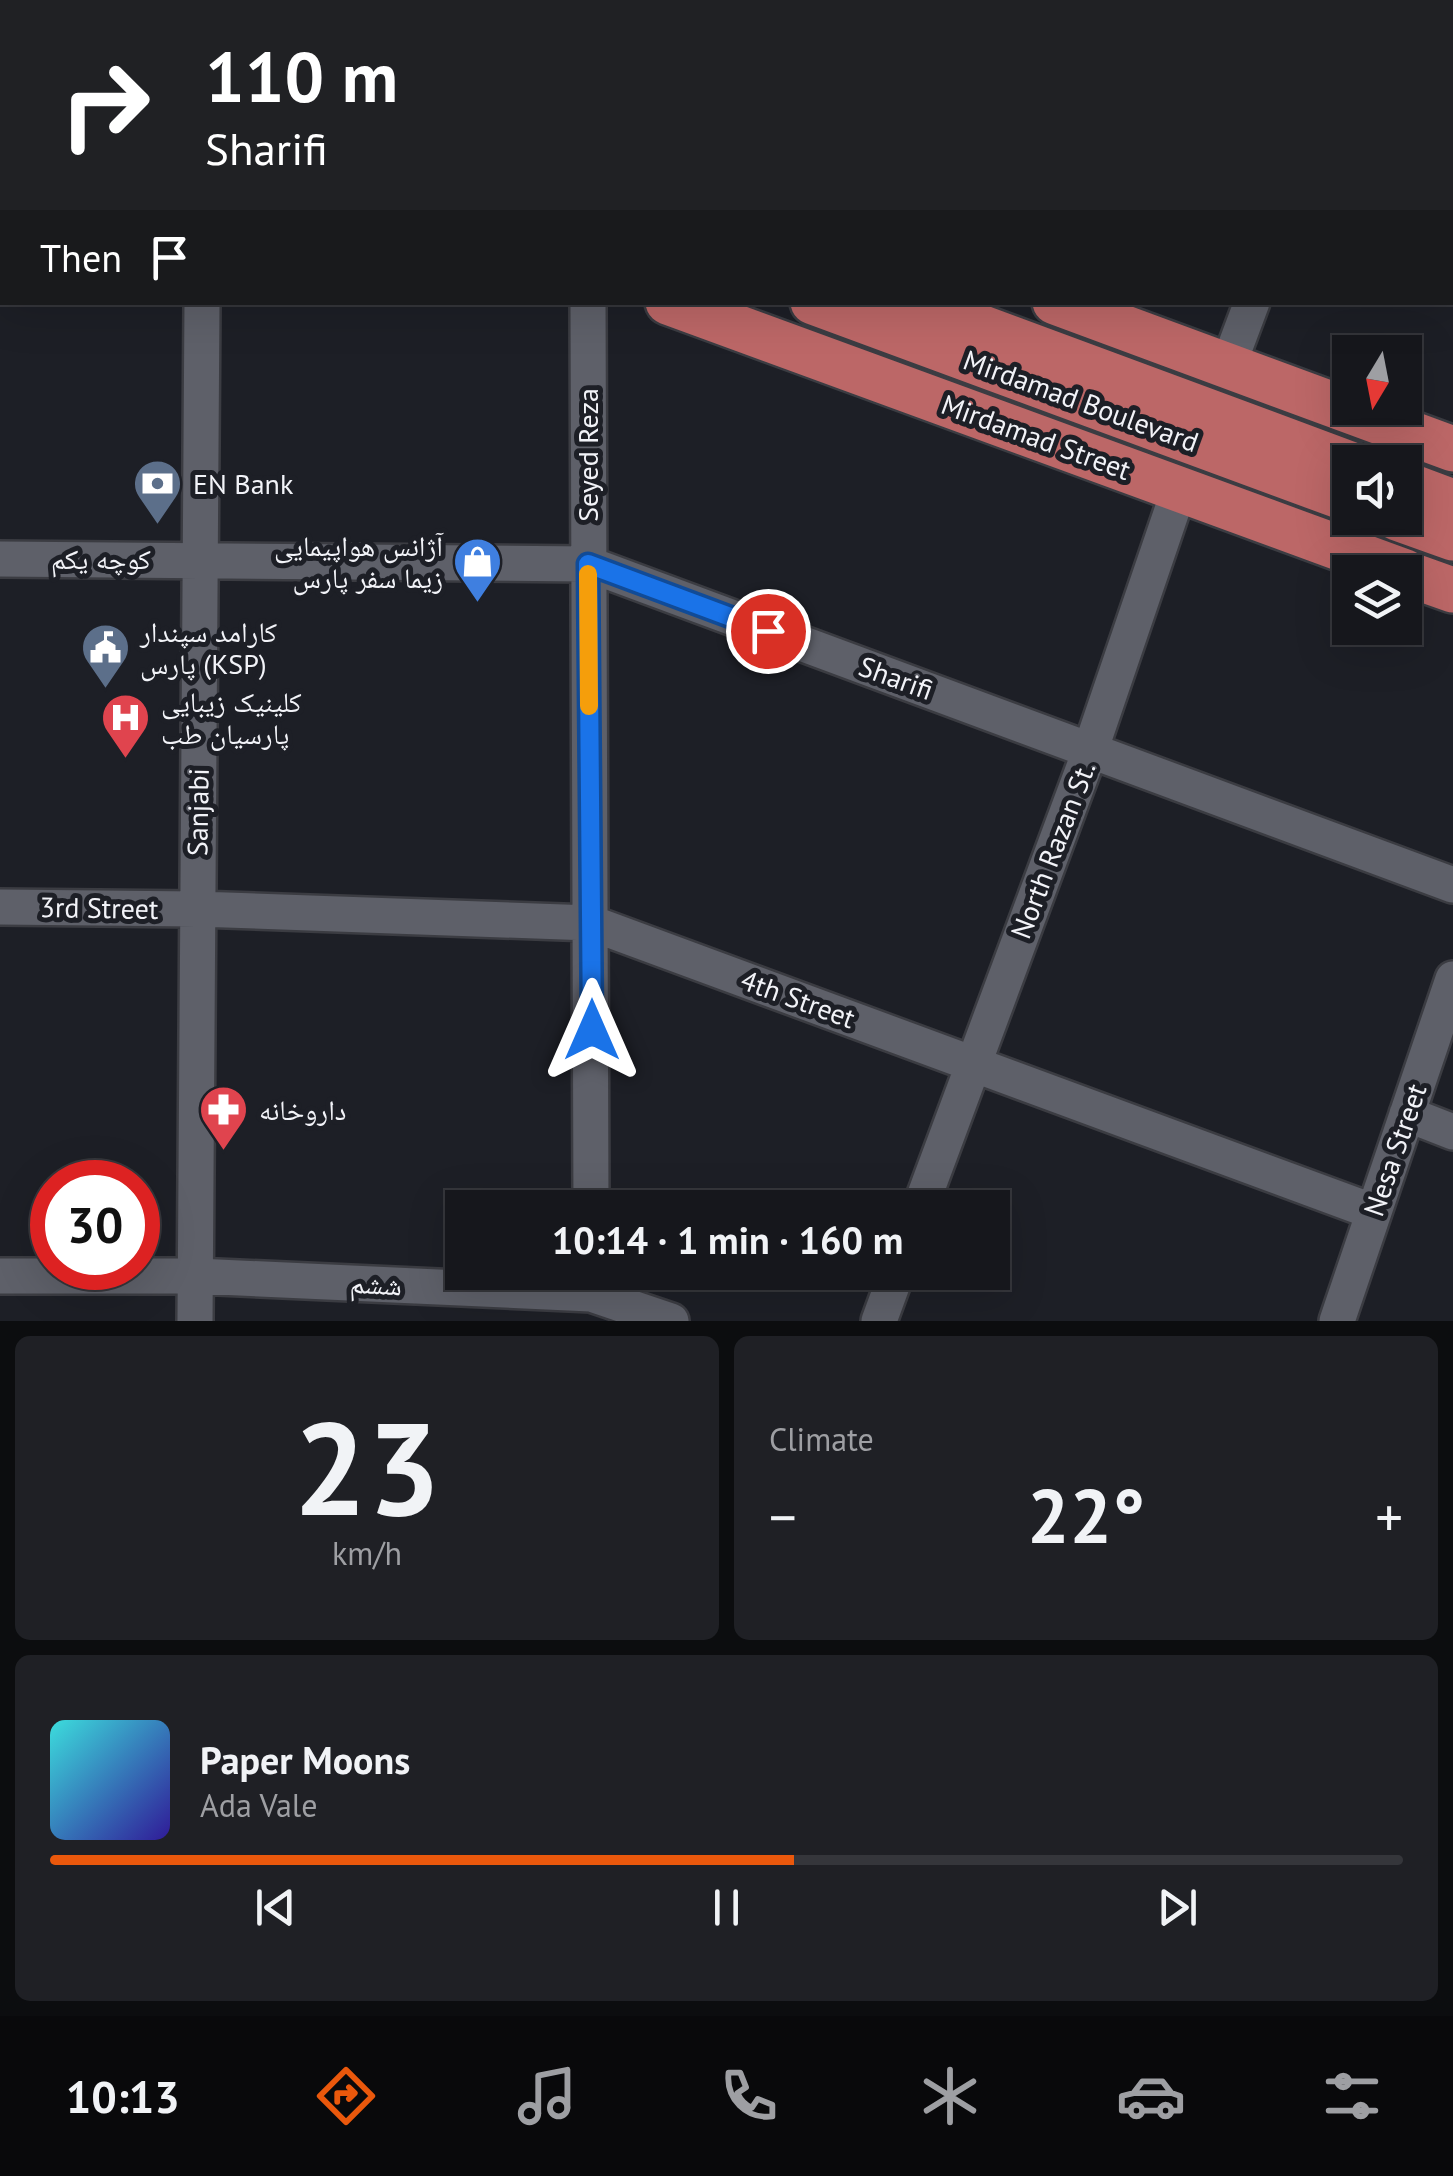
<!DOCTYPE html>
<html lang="en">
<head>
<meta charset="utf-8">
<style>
  body { margin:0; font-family:"PT Sans","Noto Naskh Arabic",sans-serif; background:#1f2025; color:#f1f3f6; height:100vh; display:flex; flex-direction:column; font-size:38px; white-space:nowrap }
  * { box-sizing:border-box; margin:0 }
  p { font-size:32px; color:#9e9fa3 }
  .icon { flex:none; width:55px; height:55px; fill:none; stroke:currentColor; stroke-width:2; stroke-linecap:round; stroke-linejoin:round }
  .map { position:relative; height:1321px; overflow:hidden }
  .panel { display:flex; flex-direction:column; gap:15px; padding:15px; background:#0c0d0f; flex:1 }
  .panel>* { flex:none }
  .banner { position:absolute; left:0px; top:0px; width:1455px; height:305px; box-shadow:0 10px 40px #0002,0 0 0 2px #35363b; background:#202124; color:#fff; overflow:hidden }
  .needle { width:65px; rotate:190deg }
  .tools { position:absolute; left:1332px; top:335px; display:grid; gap:20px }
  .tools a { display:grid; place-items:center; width:90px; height:90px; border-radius:0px; background:#16171c; box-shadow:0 10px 40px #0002,0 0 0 2px #35363b; font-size:50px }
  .speed { position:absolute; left:30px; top:1160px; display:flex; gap:20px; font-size:50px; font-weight:700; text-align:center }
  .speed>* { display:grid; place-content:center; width:130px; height:130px; border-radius:50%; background:#16171c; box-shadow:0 10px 40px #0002,0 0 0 2px #35363b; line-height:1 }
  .speed .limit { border:15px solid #d22; background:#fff; color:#111 }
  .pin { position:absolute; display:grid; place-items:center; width:85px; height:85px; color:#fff; margin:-42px; border:5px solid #fff; border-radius:50%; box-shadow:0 2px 10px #0007 }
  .me { position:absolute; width:110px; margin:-55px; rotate:0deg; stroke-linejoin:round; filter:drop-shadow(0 0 8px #0008) }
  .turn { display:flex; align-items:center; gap:35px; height:210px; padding:0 40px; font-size:45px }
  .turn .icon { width:130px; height:130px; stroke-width:2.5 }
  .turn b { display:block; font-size:70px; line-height:85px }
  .then { display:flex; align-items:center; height:95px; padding:0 40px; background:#0003; gap:20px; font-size:38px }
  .big { font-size:75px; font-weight:600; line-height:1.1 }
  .panel .tile { flex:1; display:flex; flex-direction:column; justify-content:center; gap:15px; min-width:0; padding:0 35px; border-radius:15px; background:#1f2025 }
  .panel .dial { align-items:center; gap:0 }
  .dial b { font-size:130px; line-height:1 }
  .song { display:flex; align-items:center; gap:30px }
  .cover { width:120px; height:120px; border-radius:15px; background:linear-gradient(135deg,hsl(180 70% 55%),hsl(250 70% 35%)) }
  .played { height:10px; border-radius:5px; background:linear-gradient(90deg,#ea580c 55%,#35363b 55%) }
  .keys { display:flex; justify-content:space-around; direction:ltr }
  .heat { display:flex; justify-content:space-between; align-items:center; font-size:55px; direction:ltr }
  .panel .tiles { flex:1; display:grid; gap:15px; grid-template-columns:1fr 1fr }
  .tile:last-child { grid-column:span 2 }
  .trip { position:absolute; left:445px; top:1190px; width:565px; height:100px; border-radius:0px; background:#16171c; box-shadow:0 10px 40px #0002,0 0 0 2px #35363b; font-weight:600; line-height:100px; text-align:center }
  .menu { display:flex; height:160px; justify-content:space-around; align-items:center; background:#09090b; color:#9e9fa3 }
  .menu .icon { width:70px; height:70px }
  .menu .current { color:#ea580c }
  .menu b { font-size:45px; color:#f1f3f6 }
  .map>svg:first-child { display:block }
</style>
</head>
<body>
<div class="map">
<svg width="1453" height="1321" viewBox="0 0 1453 1321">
  <rect width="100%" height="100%" fill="#1d1f26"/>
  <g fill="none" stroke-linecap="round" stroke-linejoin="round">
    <defs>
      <path id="minor" d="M1260,0L1267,2
        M1365,2L1366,0
        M1452,71H1453
        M588,302L591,1208
        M1228,366L1252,302
        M0,559L588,564L1453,885
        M0,907L197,909L591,923L1374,1212
        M1407,1114L1453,1132
        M920,1208L1090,751L1179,490
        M0,1276H196L591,1294L671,1321
        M195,1321L202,302
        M879,1321L897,1272
        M1337,1321L1453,979"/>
      <path id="major" d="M262,0L265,2
        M153,2L156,0
        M0,75L2,74
        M0,123L2,122
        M0,175L2,171
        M668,302L1405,572
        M813,302L1350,500
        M913,302L1350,464
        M1055,302L1453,449
        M1405,484L1453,502
        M1397,518L1453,538
        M1405,573L1453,590"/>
    </defs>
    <use href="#minor" stroke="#3b3c42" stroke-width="40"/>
    <use href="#major" stroke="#3b3c42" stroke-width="50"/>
    <use href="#minor" stroke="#5e6069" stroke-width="35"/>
    <use href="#major" stroke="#bc6767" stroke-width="45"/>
  </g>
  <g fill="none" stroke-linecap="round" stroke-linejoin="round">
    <defs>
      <path id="route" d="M592,1030L588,564L768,631"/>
    </defs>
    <use href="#route" stroke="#114b97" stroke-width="25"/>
    <use href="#route" stroke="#1a73e8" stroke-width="18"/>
    <path stroke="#f59e0b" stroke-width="18" d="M588,574L589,706"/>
  </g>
  <defs>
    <symbol id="bank-pin" viewBox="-11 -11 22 30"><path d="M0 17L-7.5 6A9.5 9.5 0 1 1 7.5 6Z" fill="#5c6f8a" stroke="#1d1f26"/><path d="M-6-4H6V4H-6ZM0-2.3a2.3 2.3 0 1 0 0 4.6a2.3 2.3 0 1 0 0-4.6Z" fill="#fff"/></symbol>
    <symbol id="shop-pin" viewBox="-11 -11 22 30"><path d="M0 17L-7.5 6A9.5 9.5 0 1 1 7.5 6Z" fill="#3f7fe0" stroke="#1d1f26"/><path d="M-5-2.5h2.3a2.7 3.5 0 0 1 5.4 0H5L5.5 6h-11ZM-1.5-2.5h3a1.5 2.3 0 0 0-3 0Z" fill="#fff"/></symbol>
    <symbol id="civic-pin" viewBox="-11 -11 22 30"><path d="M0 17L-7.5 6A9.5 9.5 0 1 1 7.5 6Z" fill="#5c6f8a" stroke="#1d1f26"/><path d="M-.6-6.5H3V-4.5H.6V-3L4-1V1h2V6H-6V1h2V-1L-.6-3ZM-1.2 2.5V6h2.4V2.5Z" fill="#fff"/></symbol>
    <symbol id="hospital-pin" viewBox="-11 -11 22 30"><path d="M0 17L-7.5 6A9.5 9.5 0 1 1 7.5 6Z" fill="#e0444e" stroke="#1d1f26"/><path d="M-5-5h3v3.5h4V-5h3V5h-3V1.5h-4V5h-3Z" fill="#fff"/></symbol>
    <symbol id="pharmacy-pin" viewBox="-11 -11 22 30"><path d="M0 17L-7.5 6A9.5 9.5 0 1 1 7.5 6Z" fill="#e0444e" stroke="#1d1f26"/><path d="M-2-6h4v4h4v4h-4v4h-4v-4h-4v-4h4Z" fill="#fff"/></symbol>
  </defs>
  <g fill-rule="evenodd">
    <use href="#bank-pin" x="130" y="456" width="55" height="75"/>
    <use href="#shop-pin" x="450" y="534" width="55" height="75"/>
    <use href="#civic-pin" x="78" y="620" width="55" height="75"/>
    <use href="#hospital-pin" x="98" y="690" width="55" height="75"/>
    <use href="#pharmacy-pin" x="196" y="1082" width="55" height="75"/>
  </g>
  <g text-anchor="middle" stroke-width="10" stroke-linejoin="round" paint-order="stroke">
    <g font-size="28" fill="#f2f3f8" stroke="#1d1f26">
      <text transform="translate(1081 401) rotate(20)" y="10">Mirdamad Boulevard</text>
      <text transform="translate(1036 437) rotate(20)" y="10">Mirdamad Street</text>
      <text transform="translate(588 455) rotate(-90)" y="10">Seyed Reza</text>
      <text x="101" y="569">کوچه یکم</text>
      <text transform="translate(896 678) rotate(20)" y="10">Sharifi</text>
      <text transform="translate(198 812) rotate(-89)" y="10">Sanjabi</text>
      <text transform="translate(1053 850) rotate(-69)" y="10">North Razan St.</text>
      <text transform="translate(99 908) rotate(1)" y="10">3rd Street</text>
      <text transform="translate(798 999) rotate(20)" y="10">4th Street</text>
      <text transform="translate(1395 1150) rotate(-71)" y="10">Nesa Street</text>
      <text transform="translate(376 1284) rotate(3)" y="10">ششم</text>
    </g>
    <g font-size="28" fill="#f2f3f8" stroke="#1d1f26" text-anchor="start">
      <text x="193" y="494">EN Bank</text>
      <text x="443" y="556" text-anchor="end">آژانس هواپیمایی<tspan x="443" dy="32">زیما سفر پارس</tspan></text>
      <text x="140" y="642">کارامد سپندار<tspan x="140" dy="32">پارس (KSP)</tspan></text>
      <text x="161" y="712">کلینیک زیبایی<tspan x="161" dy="32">پارسیان طب</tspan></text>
      <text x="259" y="1120">داروخانه</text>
    </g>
  </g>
</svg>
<div class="tools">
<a><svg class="needle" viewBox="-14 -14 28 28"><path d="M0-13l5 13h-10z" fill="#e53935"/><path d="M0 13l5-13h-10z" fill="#9e9fa3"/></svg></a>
<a><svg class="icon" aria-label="sound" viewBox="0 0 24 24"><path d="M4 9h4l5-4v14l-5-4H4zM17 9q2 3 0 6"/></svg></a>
<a><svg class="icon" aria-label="layers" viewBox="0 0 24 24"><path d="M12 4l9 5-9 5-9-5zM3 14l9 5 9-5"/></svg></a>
</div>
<div class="speed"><div class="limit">30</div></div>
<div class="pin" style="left:768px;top:631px;background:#d93025"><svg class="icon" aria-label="arrive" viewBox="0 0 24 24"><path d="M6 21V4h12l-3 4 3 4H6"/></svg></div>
<svg class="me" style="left:592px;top:1030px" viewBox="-20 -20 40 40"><path d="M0-17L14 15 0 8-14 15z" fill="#1a73e8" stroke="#fff" stroke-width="4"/></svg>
<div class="trip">10:14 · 1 min · 160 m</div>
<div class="banner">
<div class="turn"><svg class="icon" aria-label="right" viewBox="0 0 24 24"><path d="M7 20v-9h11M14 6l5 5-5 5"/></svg><div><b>110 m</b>Sharifi</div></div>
<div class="then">Then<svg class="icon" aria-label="arrive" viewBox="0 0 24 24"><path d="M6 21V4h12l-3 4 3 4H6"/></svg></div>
</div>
</div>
<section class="panel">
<div class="tiles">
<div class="tile dial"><b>23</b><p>km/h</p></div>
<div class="tile"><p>Climate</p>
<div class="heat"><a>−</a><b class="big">22°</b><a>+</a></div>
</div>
<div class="tile">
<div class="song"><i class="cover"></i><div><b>Paper Moons</b><p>Ada Vale</p></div></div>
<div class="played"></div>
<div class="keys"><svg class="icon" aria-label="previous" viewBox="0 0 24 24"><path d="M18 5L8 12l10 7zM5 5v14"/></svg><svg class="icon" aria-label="pause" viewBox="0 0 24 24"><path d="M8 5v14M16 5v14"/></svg><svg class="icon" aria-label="next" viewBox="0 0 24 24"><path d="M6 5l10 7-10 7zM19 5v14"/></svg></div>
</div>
</div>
</section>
<nav class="menu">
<b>10:13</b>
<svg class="icon current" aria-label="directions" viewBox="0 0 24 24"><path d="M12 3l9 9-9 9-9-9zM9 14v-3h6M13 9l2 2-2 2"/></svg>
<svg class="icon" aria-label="music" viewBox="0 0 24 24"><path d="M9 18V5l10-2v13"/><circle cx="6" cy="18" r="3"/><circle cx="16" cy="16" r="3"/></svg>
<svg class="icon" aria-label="phone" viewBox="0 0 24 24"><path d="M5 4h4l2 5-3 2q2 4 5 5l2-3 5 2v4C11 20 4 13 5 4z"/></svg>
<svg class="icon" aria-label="climate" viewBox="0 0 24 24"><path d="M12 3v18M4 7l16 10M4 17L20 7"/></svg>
<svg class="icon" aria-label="car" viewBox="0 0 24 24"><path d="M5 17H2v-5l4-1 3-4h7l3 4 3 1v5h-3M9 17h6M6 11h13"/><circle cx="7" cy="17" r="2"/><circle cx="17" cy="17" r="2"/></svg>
<svg class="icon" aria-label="filters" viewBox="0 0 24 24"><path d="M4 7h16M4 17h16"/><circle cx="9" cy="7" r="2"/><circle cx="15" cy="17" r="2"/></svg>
</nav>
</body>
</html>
